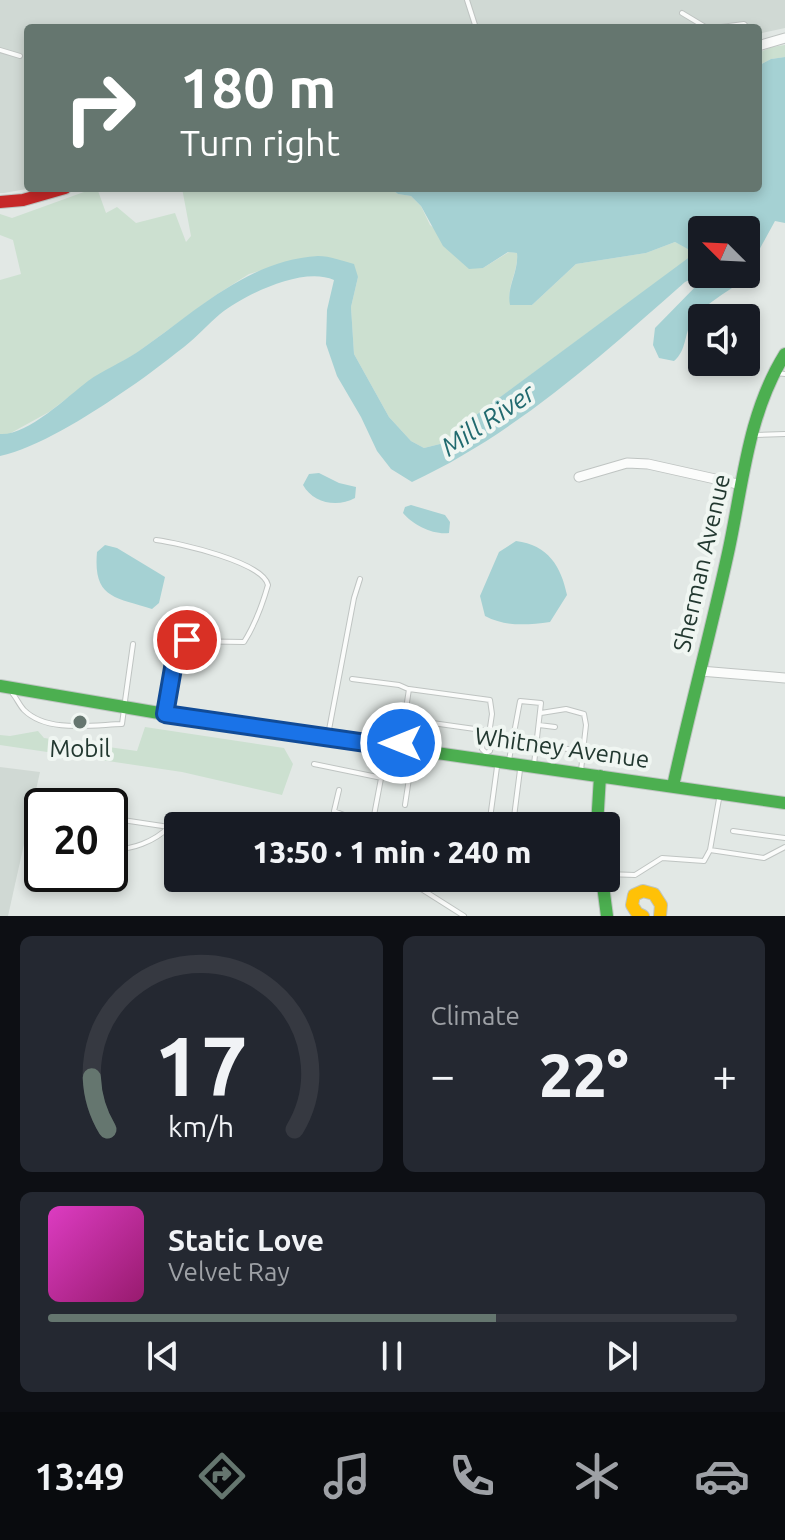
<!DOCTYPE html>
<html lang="en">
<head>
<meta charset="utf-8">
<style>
  body { margin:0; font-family:Ubuntu,sans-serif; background:#242831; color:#f1f3f6; height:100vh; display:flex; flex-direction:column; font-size:30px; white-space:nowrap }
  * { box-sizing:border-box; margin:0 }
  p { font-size:26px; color:#9ea1a6 }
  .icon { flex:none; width:44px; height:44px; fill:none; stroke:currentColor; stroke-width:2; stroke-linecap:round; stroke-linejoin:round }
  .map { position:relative; height:916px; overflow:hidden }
  .sheet { display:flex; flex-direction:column; gap:20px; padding:20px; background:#0d0f14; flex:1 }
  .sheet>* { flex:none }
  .top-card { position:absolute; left:24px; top:24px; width:738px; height:168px; border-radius:8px; box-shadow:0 4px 12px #0003; background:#65766f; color:#fff; overflow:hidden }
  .needle { width:52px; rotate:294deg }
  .tools { position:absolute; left:688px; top:216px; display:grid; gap:16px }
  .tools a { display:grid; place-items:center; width:72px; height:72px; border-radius:8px; background:#171b24; box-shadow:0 4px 12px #0003; font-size:40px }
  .speed { position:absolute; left:24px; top:788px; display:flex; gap:16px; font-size:40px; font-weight:700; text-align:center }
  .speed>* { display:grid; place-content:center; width:104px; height:104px; border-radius:50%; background:#171b24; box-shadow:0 4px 12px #0003; line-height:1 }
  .speed .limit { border:4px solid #111; border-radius:12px; background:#fff; color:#111 }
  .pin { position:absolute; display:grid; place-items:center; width:68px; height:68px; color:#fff; margin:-34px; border:4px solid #fff; border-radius:50%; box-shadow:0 2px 8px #0007 }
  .me { position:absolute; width:88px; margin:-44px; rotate:270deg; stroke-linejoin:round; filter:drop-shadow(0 0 6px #0008) }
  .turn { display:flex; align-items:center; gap:28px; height:168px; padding:0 24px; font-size:36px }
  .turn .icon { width:104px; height:104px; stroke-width:2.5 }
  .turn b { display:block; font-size:56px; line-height:68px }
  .big { font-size:60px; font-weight:800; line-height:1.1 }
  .sheet .widget { flex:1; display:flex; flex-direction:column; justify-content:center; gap:12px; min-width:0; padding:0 28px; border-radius:12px; background:#242831 }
  .sheet .dial { align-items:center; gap:0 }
  .dial svg { height:208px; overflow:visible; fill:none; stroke:#363941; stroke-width:7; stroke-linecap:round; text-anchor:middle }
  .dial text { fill:#f1f3f6; stroke:none }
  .song { display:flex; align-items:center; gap:24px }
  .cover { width:96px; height:96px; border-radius:12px; background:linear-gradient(135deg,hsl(310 70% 55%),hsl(320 70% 35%)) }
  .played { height:8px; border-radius:4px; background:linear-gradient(90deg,#65766f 65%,#363941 65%) }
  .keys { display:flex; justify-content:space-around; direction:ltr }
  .heat { display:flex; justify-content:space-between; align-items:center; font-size:44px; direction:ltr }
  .sheet .tiles { flex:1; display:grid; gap:20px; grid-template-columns:1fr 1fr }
  .widget:last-child { grid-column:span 2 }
  .trip { position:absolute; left:164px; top:812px; width:456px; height:80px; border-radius:8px; background:#171b24; box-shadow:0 4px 12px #0003; font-weight:800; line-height:80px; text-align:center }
  .dock { display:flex; height:128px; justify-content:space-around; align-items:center; background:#090b0e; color:#9ea1a6 }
  .dock .icon { width:56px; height:56px }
  .dock .active { color:#65766f }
  .dock b { font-size:36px; color:#f1f3f6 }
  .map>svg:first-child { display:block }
</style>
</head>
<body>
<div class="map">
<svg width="785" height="916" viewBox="0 0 785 916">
  <rect width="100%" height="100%" fill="#e2e8e5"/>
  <path fill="#d0d9d4" d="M0,0H785V28L758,34V28H28V188H32L4,193H0Z
    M0,767L40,772L8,916H0Z"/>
  <path fill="#cce0d0" d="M785,45V57L771,59L758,66V53L772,47Z
    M95,188H97L106,213L117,207L136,223L175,213L186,242L191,236L182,188H390L398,194L411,196L421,206L430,225L483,268L509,252L517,253C519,272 505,287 511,305H532L576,264L646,253L675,242L696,253L476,415L444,443L424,448L411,441L389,417L354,354L351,307L358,277L292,261L249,274L216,295L135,354L91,380L49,412L9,434H0V280L21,274L13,240L0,235V214L12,218Z
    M145,727L284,748L293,764L282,795L182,772L0,745V735L10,736L38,731L44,738L137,751Z"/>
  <path fill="#a5d1d3" d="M785,57V223L775,221L746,274V230H702V274H746L742,281C727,292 703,305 692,321C684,334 687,350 674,361L659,358L653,345L655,328L702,280L701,275L685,282C600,357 515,434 412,482L391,469L377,451L361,417L337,376L326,344L327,310L334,280C303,266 246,294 220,314C208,324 197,337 184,347C163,363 142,380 120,394C88,416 37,448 0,456V434C27,436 67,397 88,381C103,370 121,363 136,353C192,315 246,260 318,256C330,256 343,261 354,264L358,277L351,307L354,354L389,417L411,441L424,448L444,443L476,415L695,253L675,242L646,253L576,264L532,305H510C506,287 519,272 517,253L508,252L483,268L469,269L443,246L421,206L411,196L398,194L390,188H758V66L771,59Z
    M319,473L339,483L356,487L355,498C337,508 313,503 303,485L309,474Z
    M411,505L445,515L450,522L449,533C433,535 413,525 403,513L405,507Z
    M516,541C548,545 561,566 567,595L550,622C527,625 506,627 485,616L480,596L499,552Z
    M105,545L117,548L165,577L159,603L152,609C114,597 93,598 97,552Z"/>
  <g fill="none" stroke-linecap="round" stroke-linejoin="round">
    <defs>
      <path id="lane" d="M467,0L476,28
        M682,13L707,28
        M714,28L744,24L748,28
        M0,50L20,56
        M776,373L785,374
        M755,435L785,434
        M156,540C179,543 263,562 268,585C262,606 256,623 244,642L180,641L177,645L165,712
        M352,679L399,685L408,689
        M13,694C17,699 20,706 24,710C47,733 92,725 122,724L124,709
        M125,701L133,644
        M541,713L566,709L584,714L586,725L583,751
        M404,719L489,731
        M404,722L409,689L490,700L492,714L489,734L492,738L490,751L486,753L482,749L484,737L489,734
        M539,725L555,727
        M328,735L354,598L360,579
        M401,744L398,739L400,726L404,722L408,726L406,739L401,743
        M537,745L583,751L581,771
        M509,760L520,701L541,703L534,764
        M314,764L382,778
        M520,770L514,817L567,823L595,824
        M339,790L334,811L372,826L386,752
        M405,805L413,752
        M110,825L116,819L169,827L178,826
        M178,826H217
        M489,826L497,767
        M733,831L785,838
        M110,849C131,851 155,841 169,827
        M710,850L764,858L785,847
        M606,874L635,875L662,858L704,861L710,850L719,799
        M404,878L464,916"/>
      <path id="street" d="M758,46L785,38
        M579,477L627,463L648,464L742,485
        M700,671L785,678"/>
      <path id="fast" d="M0,686L165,714L785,803
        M673,786C690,708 711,631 728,553C743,485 747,415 785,354
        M597,826L600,776
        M602,878L607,916"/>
      <path id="slow" d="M643,916L637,913L632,905L634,895L643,891L654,894L661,905L660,916"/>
      <path id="jam" d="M0,202L23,200L65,188"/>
    </defs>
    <use href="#lane" stroke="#bfc4c2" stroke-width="6"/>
    <use href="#street" stroke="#bfc4c2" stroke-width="11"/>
    <use href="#fast" stroke="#bec5c2" stroke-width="14"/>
    <use href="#slow" stroke="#bec5c2" stroke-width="14"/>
    <use href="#jam" stroke="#bec5c2" stroke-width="14"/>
    <use href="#lane" stroke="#fbfcfb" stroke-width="4"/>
    <use href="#street" stroke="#fbfcfb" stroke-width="9"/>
    <use href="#fast" stroke="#4caf50" stroke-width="12"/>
    <use href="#slow" stroke="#ffc107" stroke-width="12"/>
    <use href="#jam" stroke="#c62828" stroke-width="12"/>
  </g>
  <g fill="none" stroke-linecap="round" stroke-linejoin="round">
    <defs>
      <path id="route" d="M187,640L180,641L177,645L165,714L401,748V743"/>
    </defs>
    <use href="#route" stroke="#114b97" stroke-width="20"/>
    <use href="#route" stroke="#1a73e8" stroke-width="14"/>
  </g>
  <circle fill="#65766f" stroke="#f0f6f2" stroke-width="3" cx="80" cy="722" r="8"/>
  <g text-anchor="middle" stroke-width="8" stroke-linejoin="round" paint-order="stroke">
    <g font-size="24" fill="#223830" stroke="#f0f6f2">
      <text transform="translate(702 563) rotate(-77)" y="8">Sherman Avenue</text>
      <text transform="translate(562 748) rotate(8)" y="8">Whitney Avenue</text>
    </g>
    <g font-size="24" fill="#223830" stroke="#f0f6f2">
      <text x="80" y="757">Mobil</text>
    </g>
    <g font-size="26" font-style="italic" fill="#216a6f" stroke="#f0f6f2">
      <text transform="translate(488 420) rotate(-34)" y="9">Mill River</text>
    </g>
  </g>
</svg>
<div class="tools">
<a><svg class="needle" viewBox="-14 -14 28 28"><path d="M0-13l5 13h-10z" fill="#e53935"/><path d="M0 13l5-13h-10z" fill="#9ea1a6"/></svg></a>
<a><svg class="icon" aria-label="sound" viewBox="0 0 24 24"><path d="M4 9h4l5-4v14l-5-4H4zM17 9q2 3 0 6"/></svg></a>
</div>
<div class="speed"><div class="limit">20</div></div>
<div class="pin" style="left:187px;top:640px;background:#d93025"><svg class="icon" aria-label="arrive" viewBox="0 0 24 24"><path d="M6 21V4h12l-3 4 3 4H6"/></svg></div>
<svg class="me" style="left:401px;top:743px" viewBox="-20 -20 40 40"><circle r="17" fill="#1a73e8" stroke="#fff" stroke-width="3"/><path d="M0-11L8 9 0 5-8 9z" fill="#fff"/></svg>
<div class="trip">13:50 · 1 min · 240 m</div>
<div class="top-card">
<div class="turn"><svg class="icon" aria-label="right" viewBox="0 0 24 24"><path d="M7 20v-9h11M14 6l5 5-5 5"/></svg><div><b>180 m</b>Turn right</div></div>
</div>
</div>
<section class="sheet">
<div class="tiles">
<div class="widget dial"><svg viewBox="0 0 100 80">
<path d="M14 69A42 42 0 1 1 86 69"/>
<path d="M14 69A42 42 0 0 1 8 49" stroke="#65766f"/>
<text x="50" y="56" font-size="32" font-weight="700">17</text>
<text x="50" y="72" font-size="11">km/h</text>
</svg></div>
<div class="widget"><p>Climate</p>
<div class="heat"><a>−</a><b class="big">22°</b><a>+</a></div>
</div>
<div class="widget">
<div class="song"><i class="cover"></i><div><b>Static Love</b><p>Velvet Ray</p></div></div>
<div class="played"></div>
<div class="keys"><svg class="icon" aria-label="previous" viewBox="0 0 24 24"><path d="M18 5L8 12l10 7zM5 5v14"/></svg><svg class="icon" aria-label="pause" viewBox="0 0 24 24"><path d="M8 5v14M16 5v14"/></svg><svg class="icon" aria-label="next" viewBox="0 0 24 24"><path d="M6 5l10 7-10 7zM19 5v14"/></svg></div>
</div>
</div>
</section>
<nav class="dock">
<b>13:49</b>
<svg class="icon active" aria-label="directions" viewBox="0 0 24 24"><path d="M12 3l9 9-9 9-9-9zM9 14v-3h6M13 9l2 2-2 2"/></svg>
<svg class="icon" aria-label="music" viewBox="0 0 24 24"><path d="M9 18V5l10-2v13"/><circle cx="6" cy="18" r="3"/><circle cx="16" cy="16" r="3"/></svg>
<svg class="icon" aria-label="phone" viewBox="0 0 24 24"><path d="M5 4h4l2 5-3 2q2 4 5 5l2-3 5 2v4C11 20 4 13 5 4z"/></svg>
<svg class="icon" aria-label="climate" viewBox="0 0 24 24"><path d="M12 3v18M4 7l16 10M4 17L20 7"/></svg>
<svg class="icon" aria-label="car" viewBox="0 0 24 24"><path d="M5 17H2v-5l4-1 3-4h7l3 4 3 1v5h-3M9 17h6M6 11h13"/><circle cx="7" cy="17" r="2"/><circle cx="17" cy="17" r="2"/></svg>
</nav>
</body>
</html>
